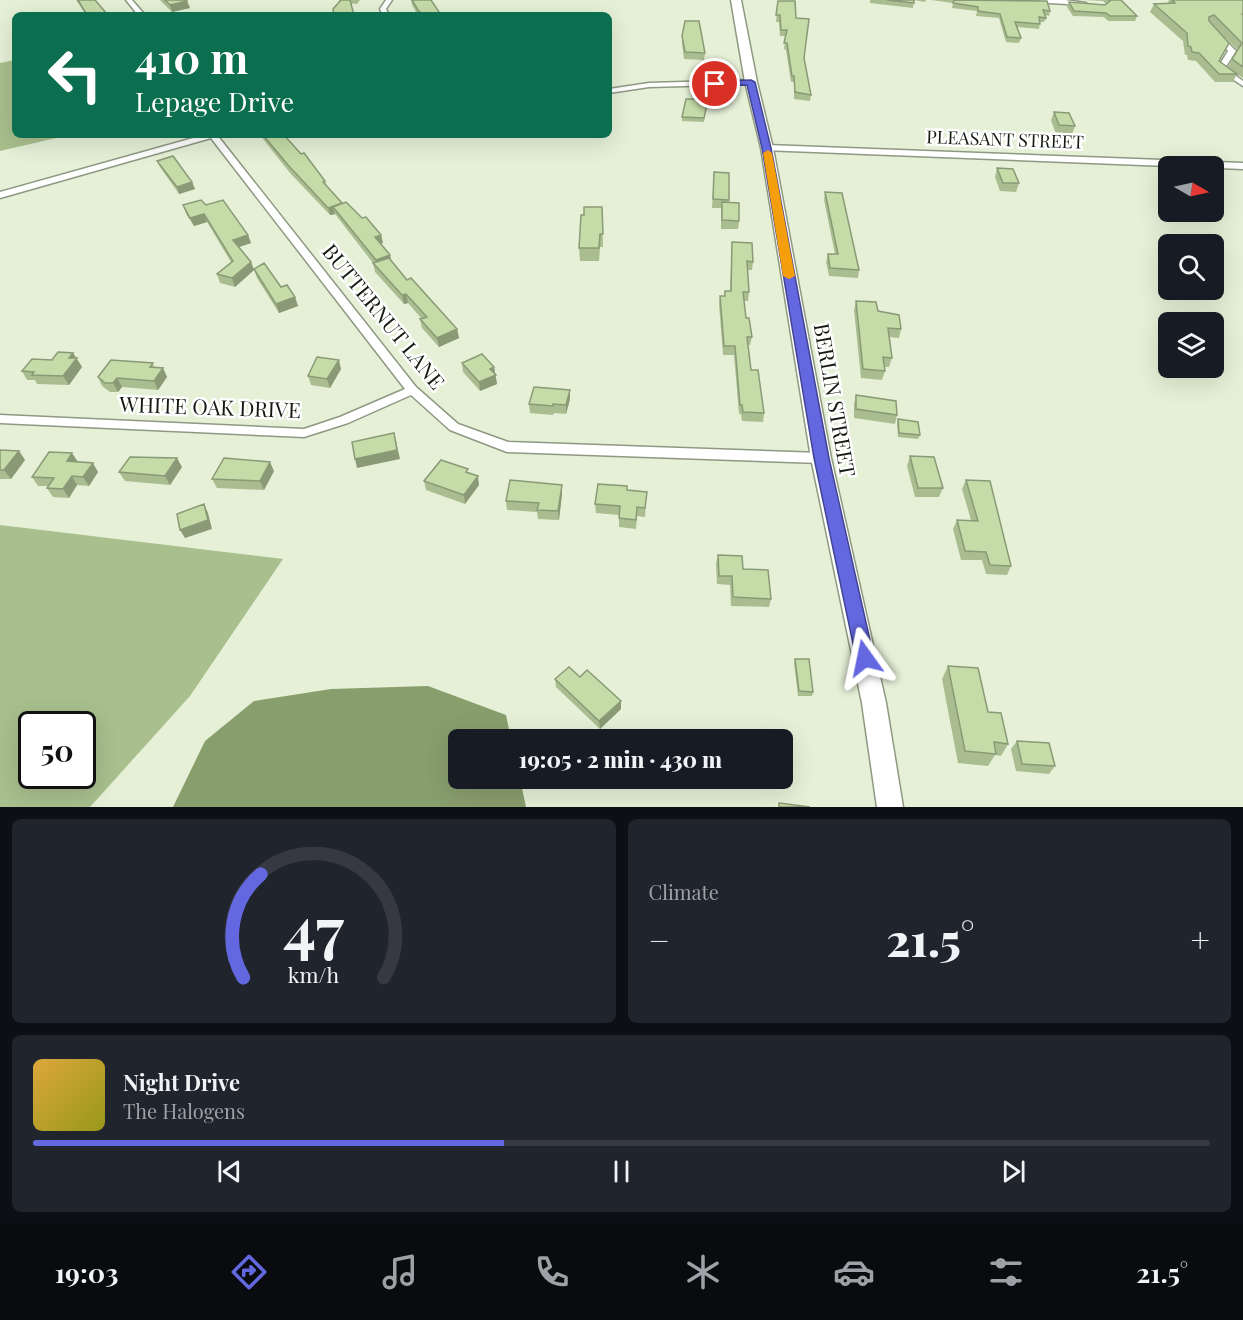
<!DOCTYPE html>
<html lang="en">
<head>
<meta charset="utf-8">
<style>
  body { margin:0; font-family:"Playfair Display",serif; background:#20242c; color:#f1f3f6; height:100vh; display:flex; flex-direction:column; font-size:22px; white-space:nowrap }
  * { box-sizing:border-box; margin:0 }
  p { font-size:20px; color:#9ea1a6 }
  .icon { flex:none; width:33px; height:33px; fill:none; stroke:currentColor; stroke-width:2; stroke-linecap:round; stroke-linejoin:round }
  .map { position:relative; height:807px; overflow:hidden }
  .side { display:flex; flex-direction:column; gap:12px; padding:12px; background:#0d0f14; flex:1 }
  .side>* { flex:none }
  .guide { position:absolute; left:12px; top:12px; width:600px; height:126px; border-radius:9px; box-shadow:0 6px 24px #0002; background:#0b6e4f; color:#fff; overflow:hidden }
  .needle { width:39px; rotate:99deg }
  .buttons { position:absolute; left:1158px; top:156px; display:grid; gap:12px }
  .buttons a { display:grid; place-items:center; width:66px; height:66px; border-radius:9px; background:#171b24; box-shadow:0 6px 24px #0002; font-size:30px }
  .speed { position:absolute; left:18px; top:711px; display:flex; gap:12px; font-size:30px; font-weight:700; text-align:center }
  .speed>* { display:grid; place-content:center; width:78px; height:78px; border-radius:50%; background:#171b24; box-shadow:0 6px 24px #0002; line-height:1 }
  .speed .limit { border:3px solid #111; border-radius:9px; background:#fff; color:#111 }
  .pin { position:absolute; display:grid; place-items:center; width:51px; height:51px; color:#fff; margin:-26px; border:3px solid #fff; border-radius:50%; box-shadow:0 2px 6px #0007 }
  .me { position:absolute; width:66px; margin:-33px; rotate:348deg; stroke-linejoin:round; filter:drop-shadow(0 0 4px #0008) }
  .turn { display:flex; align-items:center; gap:21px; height:126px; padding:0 24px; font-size:27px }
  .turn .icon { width:78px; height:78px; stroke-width:2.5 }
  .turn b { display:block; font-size:42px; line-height:51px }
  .big { font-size:45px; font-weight:800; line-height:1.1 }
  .side .card { flex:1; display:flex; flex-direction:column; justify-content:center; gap:9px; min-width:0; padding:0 21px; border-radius:9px; background:#20242c }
  .side .dial { align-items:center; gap:0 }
  .dial svg { height:156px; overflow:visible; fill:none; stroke:#363941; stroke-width:7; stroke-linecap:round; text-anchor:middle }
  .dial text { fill:#f1f3f6; stroke:none }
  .song { display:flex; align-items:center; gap:18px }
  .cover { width:72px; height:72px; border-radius:9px; background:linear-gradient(135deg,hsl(40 70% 55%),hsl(60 70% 35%)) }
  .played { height:6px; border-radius:3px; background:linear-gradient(90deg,#6368e1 40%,#363941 40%) }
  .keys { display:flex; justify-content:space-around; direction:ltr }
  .heat { display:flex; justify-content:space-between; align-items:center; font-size:33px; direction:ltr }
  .side .tiles { flex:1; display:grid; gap:12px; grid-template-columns:1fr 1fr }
  .card:last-child { grid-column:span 2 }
  .trip { position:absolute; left:448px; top:729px; width:345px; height:60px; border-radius:9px; background:#171b24; box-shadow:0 6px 24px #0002; font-weight:800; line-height:60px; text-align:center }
  .menu { display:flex; height:96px; justify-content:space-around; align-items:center; background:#090b0e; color:#9ea1a6 }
  .menu .icon { width:42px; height:42px }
  .menu .selected { color:#6368e1 }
  .menu b { font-size:27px; color:#f1f3f6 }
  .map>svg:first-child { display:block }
</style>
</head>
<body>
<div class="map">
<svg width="1243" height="807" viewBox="0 0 1243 807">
  <rect width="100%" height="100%" fill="#e5f0d7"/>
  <path fill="#a9bf8d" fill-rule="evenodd" d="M15,60V135H69L0,151V63Z
    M0,525L283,559L190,696L90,807H0ZM32,724H82V776H32Z"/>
  <path fill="#899e6d" d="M428,686L506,715L511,739L459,740V778L520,779L526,807H173L205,741L254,701L331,689Z"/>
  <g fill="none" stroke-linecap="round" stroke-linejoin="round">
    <defs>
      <path id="minor" d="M126,0H132L145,15H138Z
        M386,0H392L386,9L389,15H383L380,9Z
        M1030,0H1065L1086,3L1083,5L1033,2Z
        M1217,32L1236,51L1225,68L1243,81V86L1217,69L1228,51L1214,34Z
        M751,80H754V84L649,87L609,93V89L649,83Z
        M204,135H217L416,387L458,424L508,442L821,453L826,455L827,458L826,461L821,463L507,452L450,430L411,395L348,423L304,437L0,423V415L304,429L340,417L405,389L211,138L0,198V192Z"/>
      <path id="tertiary" d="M767,145L1243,163V169L763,150V146Z"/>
      <path id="secondary" d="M731,0H741L757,82L773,148L831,458L886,703L903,807H877L862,703L811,458L761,148L745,82Z"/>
    </defs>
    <use href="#minor" stroke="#8e9882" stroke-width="3"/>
    <use href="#tertiary" stroke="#8e9882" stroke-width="3"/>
    <use href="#secondary" stroke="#8e9882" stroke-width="3"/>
    <use href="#minor" fill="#fff" fill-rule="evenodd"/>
    <use href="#tertiary" fill="#fff" fill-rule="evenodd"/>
    <use href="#secondary" fill="#fff" fill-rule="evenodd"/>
  </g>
  <path fill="#a9bd90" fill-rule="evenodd" d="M76,0H95L108,15H86Z
    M160,0H186L190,8L172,12Z
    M339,0H360L357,4L339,2Z
    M411,0H431L441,15H418L412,5Z
    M870,0H926L925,2L914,0L913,8L870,3Z
    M931,0H1040L1050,11L1049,16L1045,15L1046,18L1044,22H1040L1039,29L1017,27L1021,38L1019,43L1006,42L999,18L976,16L977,11L952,8L953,3Z
    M1085,0H1121L1137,16L1135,21H1108L1104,17L1073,16L1067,7L1069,2L1105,5L1106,4L1103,1Z
    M1169,0H1243V78L1237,74L1233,82H1215L1196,61L1188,60L1187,55H1185L1183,41L1150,12L1154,4L1168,3ZM1214,27L1238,50L1228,67L1219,62L1225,51Z
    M778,1L796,18L811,95L810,101L794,99V82H791L786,50L784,49L786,36H780L779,22H776Z
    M682,36L705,53L704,60L684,59L682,43Z
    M707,103L704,122L682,121V117Z
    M1054,112L1075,126L1072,134H1056L1051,120Z
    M260,135H284L325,181L327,186L342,203L381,235L383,243L381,244L390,255L391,262L407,280L457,329L459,338L439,347L422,328L420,319H422L408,303L404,304L375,272L373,263L335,214L330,215L290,173Z
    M157,161L192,182L195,189L179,194L160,167Z
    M997,168L1019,183L1016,192L1000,191L995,177Z
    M714,172L729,173V203L739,221L738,229H721V208H712Z
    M825,192L859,270L858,278L829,276L826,262L828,254H835L824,200Z
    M183,205H206L248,235L251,243L239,247L251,262L254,270L235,287L220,283L217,274L231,262L207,222L194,226L186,214Z
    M602,207L603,247H600L599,261H580L579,248L584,215Z
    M732,242L753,262L752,270H747L749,292L748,301H744L746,318L752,337L750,345H748L751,370L764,413L763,422L742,421L741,414H739L734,355H723L719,304L720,296H724L725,291H730Z
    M254,269L295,297L298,306L279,313L257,278Z
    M856,301L878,311L901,329L899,338L889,337L892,358L889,367H884L885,371L882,380L861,378L854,310Z
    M73,353L82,367L69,385L37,384L35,380H27L22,371Z
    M153,363L154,367L163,368L167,377L158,390L122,387L118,392H110L102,386L98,377Z
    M462,363L494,367L497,384L480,391L463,372Z
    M341,369L330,388L311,385L308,376Z
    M570,390V399L566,414L554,413L553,415L530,413L529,404Z
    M856,395L897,415L895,424L854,418V404Z
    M898,419L920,435L918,439L898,437L897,424Z
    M0,450L19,451L25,460L11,479H0Z
    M910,456L943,488L939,497H915L907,466Z
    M78,462L98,472L89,486L77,485L69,498L53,497L47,488L48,486H38L32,477Z
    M182,467L170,485L125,481L119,472Z
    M274,471L264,490L217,488L212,479Z
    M966,480L1011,566L1007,575L986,574L982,560H961L953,529L957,520H971L962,489Z
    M424,481L479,485L465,504L426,490Z
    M627,490L646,501L645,517L637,516L636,529L619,527V515L596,513L595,504Z
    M562,494L559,520L538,519L537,512L507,510L506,501Z
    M718,555L743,569L771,599L769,607L731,606L730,585L717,584L716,564Z
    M795,659L813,692L812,696H798L794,663Z
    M948,666L988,712L1008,744L1001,756L995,755L988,766L958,763L942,679Z
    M580,677L621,709L600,729L556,687L555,679Z
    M1017,741L1055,766L1049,774L1016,771L1011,749Z"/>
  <path fill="#8a9a76" d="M187,1L190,8L172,12L170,5Z
    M192,182L195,189L179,194L177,187Z
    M342,203L333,207L335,214L330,215L328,208Z
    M204,214L207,222L194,226L190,218Z
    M248,235L251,243L236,248L233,240Z
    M381,235L383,243L377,245L375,237Z
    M390,255L392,264L378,269L376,260Z
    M251,262L254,270L235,287L232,278Z
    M406,294L408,303L404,304L402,295Z
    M295,297L298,306L279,313L276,304Z
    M457,329L459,338L439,347L437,338Z
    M73,353L82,367L69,385L63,376L69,358Z
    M339,360L341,369L330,388L327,379Z
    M494,367L497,384L480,391L479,382L490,369Z
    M163,368L167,377L158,390L154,381Z
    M117,378L122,387L118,392L113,383Z
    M570,390V399L566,414V405Z
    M394,433L400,459L357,468L355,459Z
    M19,451L25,460L11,479L4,470Z
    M72,453L78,462L67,461Z
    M177,458L182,467L170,485L165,476Z
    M270,462L274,471L264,490L260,481Z
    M93,463L98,472L89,486L83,477Z
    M72,476L77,485L69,498L63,489Z
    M478,476L479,485L465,504L464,495Z
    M562,485V494L559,520L558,511Z
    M204,504L208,513L212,529L185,538L180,530Z
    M621,701V709L600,729L599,721Z"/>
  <path fill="#c5dca8" stroke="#8a9a76" stroke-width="1.5" d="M78,0H95L108,15H87Z
    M165,0H186L187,1L170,5Z
    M341,0H350L354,15H334L333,9Z
    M412,0H431L441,15H423L418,10Z
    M887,0H914V3Z
    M954,0L1047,1L1050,11L1043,10L1046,18L1039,17L1040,24L1015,22L1021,38L1007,37L1000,14L978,11V7L953,3Z
    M1109,0H1121L1137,16H1110L1106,13L1074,11L1069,2L1105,5L1110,1Z
    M1172,0H1243V13L1242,14L1243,15V67L1232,59L1242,43L1214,15L1209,17V21L1229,43L1219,61L1237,74H1219L1199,53L1192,52L1191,47L1188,46L1187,33L1154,4L1175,3Z
    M778,1H795L796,18L809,19L804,58L811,95L795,92L794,76H792L787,43H784L787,30H781L780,15H776Z
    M685,21H699L705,53L685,52L682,36Z
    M686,99H708L704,118L682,117Z
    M1054,112L1069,113L1075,126L1059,125Z
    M263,135H284L301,154L304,153L325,181L323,182L342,203L328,208L288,165Z
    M173,156L192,182L177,187L157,161Z
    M997,168L1013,169L1019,183H1003Z
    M714,172L729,173V200L713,199Z
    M825,192L842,193L859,270L830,268L828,254H838Z
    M201,200L206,205L223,200L248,235L233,240L251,262L232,278L217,274L233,261L204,214L190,218L183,205Z
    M346,202L362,218L366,217L381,235L375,237L390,255L376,260L333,207Z
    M722,202L739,203V221L722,220Z
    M584,207H602L603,234H600L599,248H579L581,215H584Z
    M732,242L752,243L753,262L747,261L749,292H743L746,318H749L752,337H747L751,370H758L764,413L743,412L742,405H740L735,346H724L720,296H725V291H731Z
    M389,258L407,280L411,278L457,329L437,338L420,319L427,317L406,294L402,295L373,263Z
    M264,263L281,287L287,285L295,297L276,304L254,269Z
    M856,301L876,302L878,311L899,315L901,329L888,328L892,358L883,357L885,371L863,369Z
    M58,352L73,353L69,358H77L63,376L32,375L34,372L22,371L32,359L52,360Z
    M482,354L494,367L490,369L496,375L479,382L462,363Z
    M317,357L339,360L327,379L308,376Z
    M111,360L153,363L150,367L163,368L154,381L117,378L113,383H105L98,377Z
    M534,387L570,390L566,405L553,404V406L529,404Z
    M856,395L896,401L897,415L856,409Z
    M898,419L918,422L920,435L899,433Z
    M394,433L397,450L355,459L352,442Z
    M0,450L19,451L4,470H0Z
    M49,452L72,453L67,461L93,463L83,477L72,476L63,489L47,488L54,478L32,477Z
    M910,456L934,457L943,488H918Z
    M130,457L177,458L165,476L119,472Z
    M224,458L270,462L260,481L212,479Z
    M441,460L468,469L466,472L478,476L464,495L424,481Z
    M510,480L562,485L558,511L537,510L539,503L506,501Z
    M966,480L990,481L1011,566L990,565L986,552L965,551L957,520L978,521Z
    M598,484L627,486V490L647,492L645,508L637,507L636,520L619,518L620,506L595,504Z
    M204,504L208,520L180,530L177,514Z
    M718,555L742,556L743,569L768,570L771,599L733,597L732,576H719Z
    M795,659H809L813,692L799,691Z
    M948,666L978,668L988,712L1001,713L1008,744L994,742L996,754L965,751Z
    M569,667L580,677L587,670L621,701L599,721L555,679Z
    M1017,741L1049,743L1055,766L1022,764Z
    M779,803L810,807H779Z"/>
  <path fill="#6368e1" stroke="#404492" stroke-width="1.5" d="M751,80L755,82L771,148L829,458L874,658L871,664L865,666L859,664L856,658L814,458L762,148L747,85L715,86L710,84L715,81Z"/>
  <path fill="#f59e0b" d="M768,150L772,153L795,276L789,279L783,276L763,153Z"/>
  <g text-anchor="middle" stroke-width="5" stroke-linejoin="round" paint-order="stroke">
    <g font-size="18" fill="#161a12" stroke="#fff">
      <text transform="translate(1005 140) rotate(2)" y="6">PLEASANT STREET</text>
    </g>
    <g font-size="21" fill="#161a12" stroke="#fff">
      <text transform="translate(383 317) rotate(51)" y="7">BUTTERNUT LANE</text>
      <text transform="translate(834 400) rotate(80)" y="7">BERLIN STREET</text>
      <text transform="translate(210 408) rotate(2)" y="7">WHITE OAK DRIVE</text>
    </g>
  </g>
</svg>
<div class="buttons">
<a><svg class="needle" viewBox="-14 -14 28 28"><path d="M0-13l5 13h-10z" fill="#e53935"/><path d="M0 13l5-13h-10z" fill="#9ea1a6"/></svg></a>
<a><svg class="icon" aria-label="search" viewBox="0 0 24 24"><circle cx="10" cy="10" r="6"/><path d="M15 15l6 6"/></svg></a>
<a><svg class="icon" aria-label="layers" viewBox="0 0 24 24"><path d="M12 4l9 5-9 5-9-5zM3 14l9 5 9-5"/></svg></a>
</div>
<div class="speed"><div class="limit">50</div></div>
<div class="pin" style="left:715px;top:84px;background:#d93025"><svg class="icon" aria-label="arrive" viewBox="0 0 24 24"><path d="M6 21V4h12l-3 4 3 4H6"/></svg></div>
<svg class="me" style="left:865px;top:658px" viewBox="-20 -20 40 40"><path d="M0-17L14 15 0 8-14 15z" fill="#6368e1" stroke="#fff" stroke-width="4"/></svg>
<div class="trip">19:05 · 2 min · 430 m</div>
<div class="guide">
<div class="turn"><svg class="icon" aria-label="left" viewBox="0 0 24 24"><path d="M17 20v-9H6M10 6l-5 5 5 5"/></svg><div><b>410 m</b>Lepage Drive</div></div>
</div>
</div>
<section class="side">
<div class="tiles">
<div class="card dial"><svg viewBox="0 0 100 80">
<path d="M14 69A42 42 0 1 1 86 69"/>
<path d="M14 69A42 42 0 0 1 23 16" stroke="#6368e1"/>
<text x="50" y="56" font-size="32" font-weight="700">47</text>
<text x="50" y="72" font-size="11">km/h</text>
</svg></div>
<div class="card"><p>Climate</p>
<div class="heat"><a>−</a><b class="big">21.5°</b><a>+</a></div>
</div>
<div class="card">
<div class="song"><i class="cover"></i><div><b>Night Drive</b><p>The Halogens</p></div></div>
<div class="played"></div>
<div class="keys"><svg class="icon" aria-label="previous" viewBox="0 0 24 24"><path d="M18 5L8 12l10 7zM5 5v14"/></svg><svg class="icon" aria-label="pause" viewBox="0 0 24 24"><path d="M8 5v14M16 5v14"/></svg><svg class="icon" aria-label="next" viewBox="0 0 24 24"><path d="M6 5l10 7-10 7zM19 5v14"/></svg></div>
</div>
</div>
</section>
<nav class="menu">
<b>19:03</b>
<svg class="icon selected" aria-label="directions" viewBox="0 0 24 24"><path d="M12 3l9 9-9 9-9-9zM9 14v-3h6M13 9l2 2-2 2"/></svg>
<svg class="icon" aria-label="music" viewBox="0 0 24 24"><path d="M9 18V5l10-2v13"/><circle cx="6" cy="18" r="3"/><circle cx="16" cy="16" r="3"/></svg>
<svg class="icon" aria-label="phone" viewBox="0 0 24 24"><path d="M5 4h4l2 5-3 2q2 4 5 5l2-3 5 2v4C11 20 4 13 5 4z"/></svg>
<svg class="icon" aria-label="climate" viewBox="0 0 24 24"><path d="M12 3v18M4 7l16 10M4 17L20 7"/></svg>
<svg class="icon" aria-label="car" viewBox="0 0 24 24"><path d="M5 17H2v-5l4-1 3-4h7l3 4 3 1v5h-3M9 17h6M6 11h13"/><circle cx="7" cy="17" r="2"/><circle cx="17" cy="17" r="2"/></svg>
<svg class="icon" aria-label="filters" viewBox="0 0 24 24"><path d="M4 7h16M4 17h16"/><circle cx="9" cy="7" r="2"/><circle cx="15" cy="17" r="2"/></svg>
<b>21.5°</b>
</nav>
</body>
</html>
